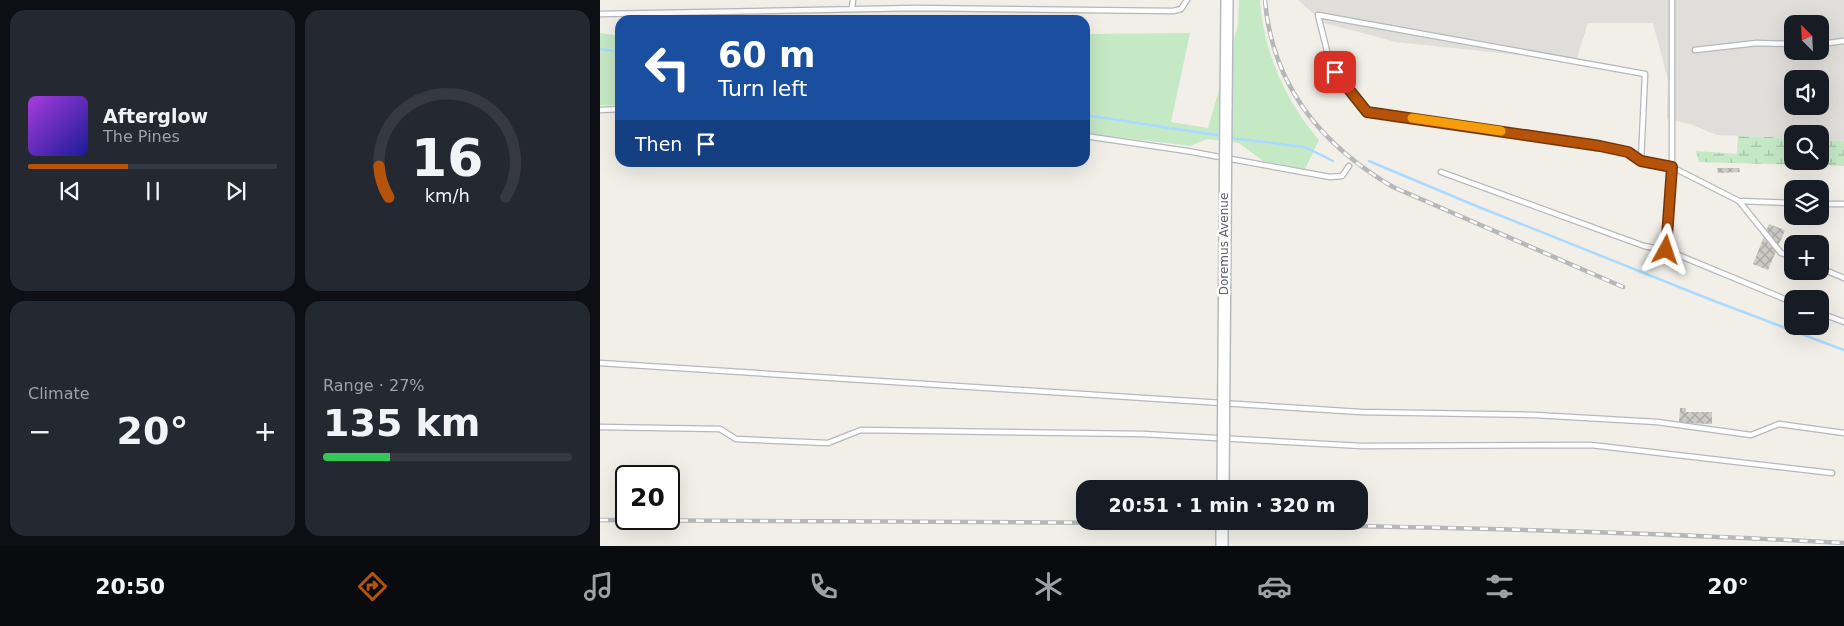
<!DOCTYPE html>
<html lang="en">
<head>
<meta charset="utf-8">
<style>
  body { margin:0; font-family:"DejaVu Sans",sans-serif; background:#242831; color:#f1f3f6; height:100vh; display:flex; flex-direction:column; font-size:19px; white-space:nowrap }
  * { box-sizing:border-box; margin:0 }
  p { font-size:16px; color:#9ea1a6 }
  .icon { flex:none; width:28px; height:28px; fill:none; stroke:currentColor; stroke-width:2; stroke-linecap:round; stroke-linejoin:round }
  .map { position:relative; flex:1; overflow:hidden }
  .drawer { display:flex; flex-direction:column; gap:10px; padding:10px; background:#0d0f14; width:600px }
  .drawer>* { flex:none }
  .hud { position:absolute; left:15px; top:15px; width:475px; height:152px; border-radius:15px; box-shadow:0 5px 20px #0002; background:#1a4fa0; color:#fff; overflow:hidden }
  .needle { width:32px; rotate:336deg }
  .fabs { position:absolute; left:1184px; top:15px; display:grid; gap:10px }
  .fabs a { display:grid; place-items:center; width:45px; height:45px; border-radius:10px; background:#171b24; box-shadow:0 5px 20px #0002; font-size:25px }
  .speed { position:absolute; left:15px; top:465px; display:flex; gap:10px; font-size:25px; font-weight:700; text-align:center }
  .speed>* { display:grid; place-content:center; width:65px; height:65px; border-radius:50%; background:#171b24; box-shadow:0 5px 20px #0002; line-height:1 }
  .speed .limit { border:2px solid #111; border-radius:8px; background:#fff; color:#111 }
  .pin { position:absolute; display:grid; place-items:center; width:42px; height:42px; color:#fff; margin:-21px; border-radius:10px; box-shadow:0 2px 8px #0006 }
  .me { position:absolute; width:55px; margin:-28px; rotate:5deg; stroke-linejoin:round; filter:drop-shadow(0 0 4px #0008) }
  .turn { display:flex; align-items:center; gap:18px; height:105px; padding:0 20px; font-size:22px }
  .turn .icon { width:65px; height:65px; stroke-width:2.5 }
  .turn b { display:block; font-size:35px; line-height:42px }
  .then { display:flex; align-items:center; height:48px; padding:0 20px; background:#0003; gap:10px; font-size:19px }
  .big { font-size:38px; font-weight:700; line-height:1.1 }
  .drawer .card { flex:1; display:flex; flex-direction:column; justify-content:center; gap:8px; min-width:0; padding:0 18px; border-radius:15px; background:#242831 }
  .drawer .dial { align-items:center; gap:0 }
  .dial svg { height:130px; overflow:visible; fill:none; stroke:#363941; stroke-width:7; stroke-linecap:round; text-anchor:middle }
  .dial text { fill:#f1f3f6; stroke:none }
  .song { display:flex; align-items:center; gap:15px }
  .cover { width:60px; height:60px; border-radius:8px; background:linear-gradient(135deg,hsl(280 70% 55%),hsl(240 70% 35%)) }
  .played { height:5px; border-radius:2px; background:linear-gradient(90deg,#b45309 40%,#363941 40%) }
  .keys { display:flex; justify-content:space-around; direction:ltr }
  .heat { display:flex; justify-content:space-between; align-items:center; font-size:28px; direction:ltr }
  .charge { height:8px; border-radius:4px; background:linear-gradient(90deg,#34c759 27%,#363941 0) }
  .drawer .tiles { flex:1; display:grid; gap:10px; grid-template-columns:repeat(2,1fr) }
  .trip { position:absolute; left:476px; top:480px; width:292px; height:50px; border-radius:15px; background:#171b24; box-shadow:0 5px 20px #0002; font-weight:700; line-height:50px; text-align:center }
  .dock { display:flex; height:80px; justify-content:space-around; align-items:center; background:#090b0e; color:#9ea1a6 }
  .dock .icon { width:35px; height:35px }
  .dock .active { color:#b45309 }
  .dock b { font-size:22px; color:#f1f3f6 }
  main { display:flex; flex:1; min-height:0 }
  .map>svg:first-child { display:block }
</style>
</head>
<body>
<main>
<section class="drawer">
<div class="tiles">
<div class="card">
<div class="song"><i class="cover"></i><div><b>Afterglow</b><p>The Pines</p></div></div>
<div class="played"></div>
<div class="keys"><svg class="icon" aria-label="previous" viewBox="0 0 24 24"><path d="M18 5L8 12l10 7zM5 5v14"/></svg><svg class="icon" aria-label="pause" viewBox="0 0 24 24"><path d="M8 5v14M16 5v14"/></svg><svg class="icon" aria-label="next" viewBox="0 0 24 24"><path d="M6 5l10 7-10 7zM19 5v14"/></svg></div>
</div>
<div class="card dial"><svg viewBox="0 0 100 80">
<path d="M14 69A42 42 0 1 1 86 69"/>
<path d="M14 69A42 42 0 0 1 8 50" stroke="#b45309"/>
<text x="50" y="56" font-size="32" font-weight="700">16</text>
<text x="50" y="72" font-size="11">km/h</text>
</svg></div>
<div class="card"><p>Climate</p>
<div class="heat"><a>−</a><b class="big">20°</b><a>+</a></div>
</div>
<div class="card"><p>Range · 27%</p><b class="big">135 km</b><div class="charge"></div></div>
</div>
</section>
<div class="map">
<svg width="1244" height="546" viewBox="0 0 1244 546">
  <defs>
    <pattern id="wetland-marsh" width="20" height="14" patternUnits="userSpaceOnUse" patternTransform="scale(1.25)"><rect width="20" height="14" fill="#c5e8c5"/><path d="M1 5h8M5 5V1M11 12h8M15 12V8" fill="none" stroke="#a3c0a4"/></pattern>
    <pattern id="building-cross-hatch" width="8" height="8" patternUnits="userSpaceOnUse" patternTransform="scale(1.25)"><rect width="8" height="8" fill="#cccac5"/><path d="M0 0l8 8M0 8l8-8" fill="none" stroke="#a9a8a4"/></pattern>
  </defs>
  <rect width="100%" height="100%" fill="#f1efe8"/>
  <path fill="#e0deda" fill-rule="evenodd" d="M698,0H1244V141L1220,140V134H1192V138L1117,135L1090,124L1067,119L1068,80L1053,23H988L976,61L796,42L724,23ZM1192,24H1220V51H1192ZM1192,79H1220V106H1192Z"/>
  <path fill="#c5e8c5" d="M639,0H660C663,51 686,102 719,140L705,169L663,161L639,143L607,139L590,146L485,133V34L590,33L571,122L608,128L638,25Z
    M0,33L20,36V105H0Z"/>
  <path fill="url(#wetland-marsh)" d="M1138,136L1192,138V161H1220V140L1244,141V166L1099,162L1096,151L1137,154Z"/>
  <g fill="none" stroke-linecap="round" stroke-linejoin="round">
    <path stroke="#aadaff" stroke-width="2.5" d="M0,49L20,52
      M485,115L622,136
      M630,138L705,147L733,161
      M769,161L869,203L1109,299L1244,350"/>
  </g>
  <path fill="url(#building-cross-hatch)" d="M1117,168H1139L1140,172L1118,173Z
    M1169,224L1185,230L1168,270L1153,264Z
    M1080,408H1086V412H1112V424L1079,423Z"/>
  <g fill="none" stroke-linecap="round" stroke-linejoin="round">
    <defs>
      <path id="service" d="M1072,0V167L1139,201L1181,253L1192,257
        M252,8L253,0
        M0,14L317,8L573,11L581,9L587,0
        M1220,44L1244,41
        M1095,50L1157,43L1192,44
        M0,110L20,109
        M485,136L587,151L730,177L742,176L749,166
        M841,172L1044,246L1066,250L1072,167L1041,161L1028,152L1000,146L767,112L730,63L718,15L1045,74L1041,161
        M1139,201L1192,203
        M1220,204H1244
        M1066,250L1192,302
        M1220,268L1244,278
        M1220,313L1244,322
        M0,363L761,412L935,415L1057,422L1151,435L1179,424L1244,433
        M0,427L120,429L136,439L228,443L261,430L543,434L762,446L991,445L1232,473"/>
      <path id="secondary" d="M626,107L627,0"/>
    </defs>
    <use href="#service" stroke="#b5b8bc" stroke-width="7"/>
    <use href="#secondary" stroke="#b6babf" stroke-width="14"/>
    <use href="#service" stroke="#fff" stroke-width="4.5"/>
    <use href="#secondary" stroke="#fff" stroke-width="11"/>
    <defs>
      <path id="rail" d="M665,0C672,85 721,145 793,187L1023,287
        M0,520C415,523 830,520 1244,543"/>
    </defs>
    <use href="#rail" stroke="#b6b7b8" stroke-width="4.5"/>
    <use href="#rail" stroke="#fff" stroke-width="2.5" stroke-dasharray="8" stroke-linecap="butt"/>
    <defs>
      <path id="secondary-bridge" d="M623,489L626,107
        M622,546V521"/>
    </defs>
    <use href="#secondary-bridge" stroke="#b6babf" stroke-width="14" stroke-linecap="butt"/>
    <use href="#secondary-bridge" stroke="#fff" stroke-width="11"/>
  </g>
  <g fill="none" stroke-linecap="round" stroke-linejoin="round">
    <defs>
      <path id="route" d="M735,72L767,112L1000,146L1028,152L1041,161L1072,167L1066,250"/>
    </defs>
    <use href="#route" stroke="#753606" stroke-width="12"/>
    <use href="#route" stroke="#b45309" stroke-width="9"/>
    <path stroke="#f59e0b" stroke-width="9" d="M812,118L901,131"/>
  </g>
  <g text-anchor="middle" stroke-width="5" stroke-linejoin="round" paint-order="stroke">
    <g font-size="12" fill="#5f6368" stroke="#fff">
      <text transform="translate(624 244) rotate(-90)" y="4">Doremus Avenue</text>
    </g>
  </g>
</svg>
<div class="fabs">
<a><svg class="needle" viewBox="-14 -14 28 28"><path d="M0-13l5 13h-10z" fill="#e53935"/><path d="M0 13l5-13h-10z" fill="#9ea1a6"/></svg></a>
<a><svg class="icon" aria-label="sound" viewBox="0 0 24 24"><path d="M4 9h4l5-4v14l-5-4H4zM17 9q2 3 0 6"/></svg></a>
<a><svg class="icon" aria-label="search" viewBox="0 0 24 24"><circle cx="10" cy="10" r="6"/><path d="M15 15l6 6"/></svg></a>
<a><svg class="icon" aria-label="layers" viewBox="0 0 24 24"><path d="M12 4l9 5-9 5-9-5zM3 14l9 5 9-5"/></svg></a>
<a>+</a>
<a>−</a>
</div>
<div class="speed"><div class="limit">20</div></div>
<div class="pin" style="left:735px;top:72px;background:#d93025"><svg class="icon" aria-label="arrive" viewBox="0 0 24 24"><path d="M6 21V4h12l-3 4 3 4H6"/></svg></div>
<svg class="me" style="left:1066px;top:250px" viewBox="-20 -20 40 40"><path d="M0-17L14 15 0 8-14 15z" fill="#b45309" stroke="#fff" stroke-width="4"/></svg>
<div class="trip">20:51 · 1 min · 320 m</div>
<div class="hud">
<div class="turn"><svg class="icon" aria-label="left" viewBox="0 0 24 24"><path d="M17 20v-9H6M10 6l-5 5 5 5"/></svg><div><b>60 m</b>Turn left</div></div>
<div class="then">Then<svg class="icon" aria-label="arrive" viewBox="0 0 24 24"><path d="M6 21V4h12l-3 4 3 4H6"/></svg></div>
</div>
</div>
</main>
<nav class="dock">
<b>20:50</b>
<svg class="icon active" aria-label="directions" viewBox="0 0 24 24"><path d="M12 3l9 9-9 9-9-9zM9 14v-3h6M13 9l2 2-2 2"/></svg>
<svg class="icon" aria-label="music" viewBox="0 0 24 24"><path d="M9 18V5l10-2v13"/><circle cx="6" cy="18" r="3"/><circle cx="16" cy="16" r="3"/></svg>
<svg class="icon" aria-label="phone" viewBox="0 0 24 24"><path d="M5 4h4l2 5-3 2q2 4 5 5l2-3 5 2v4C11 20 4 13 5 4z"/></svg>
<svg class="icon" aria-label="climate" viewBox="0 0 24 24"><path d="M12 3v18M4 7l16 10M4 17L20 7"/></svg>
<svg class="icon" aria-label="car" viewBox="0 0 24 24"><path d="M5 17H2v-5l4-1 3-4h7l3 4 3 1v5h-3M9 17h6M6 11h13"/><circle cx="7" cy="17" r="2"/><circle cx="17" cy="17" r="2"/></svg>
<svg class="icon" aria-label="filters" viewBox="0 0 24 24"><path d="M4 7h16M4 17h16"/><circle cx="9" cy="7" r="2"/><circle cx="15" cy="17" r="2"/></svg>
<b>20°</b>
</nav>
</body>
</html>
